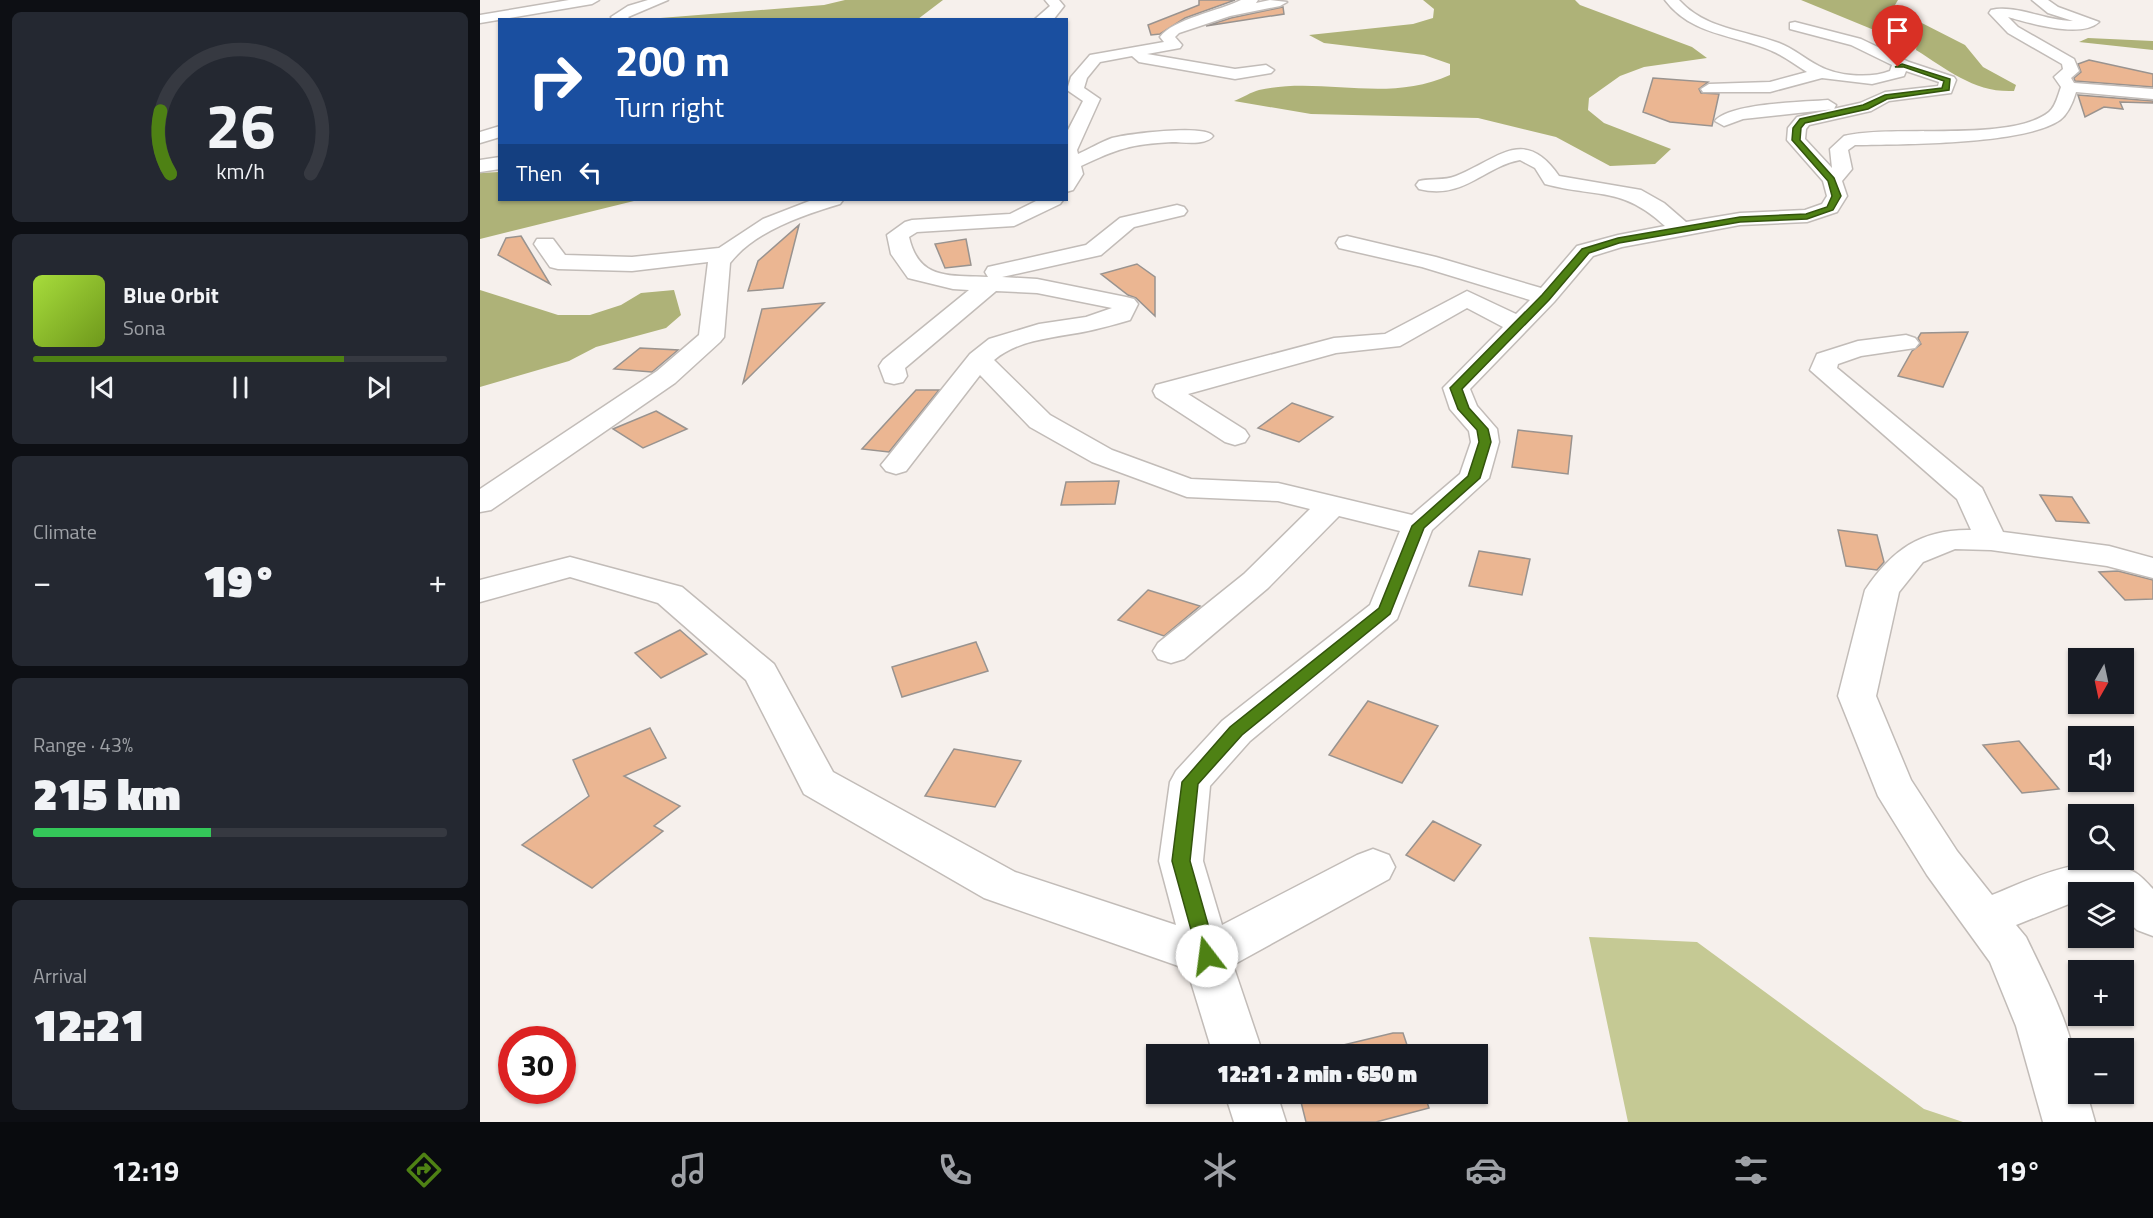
<!DOCTYPE html>
<html lang="en">
<head>
<meta charset="utf-8">
<style>
  body { margin:0; font-family:"Titillium Web",sans-serif; background:#242831; color:#f1f3f6; height:100vh; display:flex; flex-direction:column; font-size:22px; white-space:nowrap }
  * { box-sizing:border-box; margin:0 }
  p { font-size:20px; color:#9ea1a6 }
  .icon { flex:none; width:33px; height:33px; fill:none; stroke:currentColor; stroke-width:2; stroke-linecap:round; stroke-linejoin:round }
  .map { position:relative; flex:1; overflow:hidden }
  .side { display:flex; flex-direction:column; gap:12px; padding:12px; background:#0d0f14; width:480px }
  .side>* { flex:none }
  .top-card { position:absolute; left:18px; top:18px; width:570px; height:183px; border-radius:0px; box-shadow:0 2px 4px #0004; background:#1a4fa0; color:#fff; overflow:hidden }
  .needle { width:39px; rotate:189deg }
  .fabs { position:absolute; left:1588px; top:648px; display:grid; gap:12px }
  .fabs a { display:grid; place-items:center; width:66px; height:66px; border-radius:0px; background:#171b24; box-shadow:0 2px 4px #0004; font-size:30px }
  .speed { position:absolute; left:18px; top:1026px; display:flex; gap:12px; font-size:30px; font-weight:700; text-align:center }
  .speed>* { display:grid; place-content:center; width:78px; height:78px; border-radius:50%; background:#171b24; box-shadow:0 2px 4px #0004; line-height:1 }
  .speed .limit { border:9px solid #d22; background:#fff; color:#111 }
  .pin { position:absolute; display:grid; place-items:center; width:51px; height:51px; color:#fff; margin:-62px -26px; border-radius:50% 50% 50% 0; rotate:-45deg; box-shadow:0 0 6px #0007 }
  .pin .icon { rotate:45deg }
  .me { position:absolute; width:66px; margin:-33px; rotate:345deg; stroke-linejoin:round; filter:drop-shadow(0 0 4px #0008) }
  .turn { display:flex; align-items:center; gap:21px; height:126px; padding:0 18px; font-size:27px }
  .turn .icon { width:78px; height:78px; stroke-width:2.5 }
  .turn b { display:block; font-size:42px; line-height:51px }
  .then { display:flex; align-items:center; height:57px; padding:0 18px; background:#0003; gap:12px; font-size:22px }
  .big { font-size:45px; font-weight:800; line-height:1.1 }
  .side .widget { flex:1; display:flex; flex-direction:column; justify-content:center; gap:9px; min-width:0; padding:0 21px; border-radius:9px; background:#242831 }
  .side .dial { align-items:center; gap:0 }
  .dial svg { height:156px; overflow:visible; fill:none; stroke:#363941; stroke-width:7; stroke-linecap:round; text-anchor:middle }
  .dial text { fill:#f1f3f6; stroke:none }
  .song { display:flex; align-items:center; gap:18px }
  .cover { width:72px; height:72px; border-radius:9px; background:linear-gradient(135deg,hsl(80 70% 55%),hsl(80 70% 35%)) }
  .played { height:6px; border-radius:3px; background:linear-gradient(90deg,#4e8114 75%,#363941 75%) }
  .keys { display:flex; justify-content:space-around; direction:ltr }
  .heat { display:flex; justify-content:space-between; align-items:center; font-size:33px; direction:ltr }
  .charge { height:9px; border-radius:4px; background:linear-gradient(90deg,#34c759 43%,#363941 0) }
  .trip { position:absolute; left:666px; top:1044px; width:342px; height:60px; border-radius:0px; background:#171b24; box-shadow:0 2px 4px #0004; font-weight:800; line-height:60px; text-align:center }
  .tabs { display:flex; height:96px; justify-content:space-around; align-items:center; background:#090b0e; color:#9ea1a6 }
  .tabs .icon { width:42px; height:42px }
  .tabs .active { color:#4e8114 }
  .tabs b { font-size:27px; color:#f1f3f6 }
  main { display:flex; flex:1; min-height:0 }
  .map>svg:first-child { display:block }
</style>
</head>
<body>
<main>
<section class="side">
<div class="widget dial"><svg viewBox="0 0 100 80">
<path d="M14 69A42 42 0 1 1 86 69"/>
<path d="M14 69A42 42 0 0 1 9 37" stroke="#4e8114"/>
<text x="50" y="56" font-size="32" font-weight="700">26</text>
<text x="50" y="72" font-size="11">km/h</text>
</svg></div>
<div class="widget">
<div class="song"><i class="cover"></i><div><b>Blue Orbit</b><p>Sona</p></div></div>
<div class="played"></div>
<div class="keys"><svg class="icon" aria-label="previous" viewBox="0 0 24 24"><path d="M18 5L8 12l10 7zM5 5v14"/></svg><svg class="icon" aria-label="pause" viewBox="0 0 24 24"><path d="M8 5v14M16 5v14"/></svg><svg class="icon" aria-label="next" viewBox="0 0 24 24"><path d="M6 5l10 7-10 7zM19 5v14"/></svg></div>
</div>
<div class="widget"><p>Climate</p>
<div class="heat"><a>−</a><b class="big">19°</b><a>+</a></div>
</div>
<div class="widget"><p>Range · 43%</p><b class="big">215 km</b><div class="charge"></div></div>
<div class="widget"><p>Arrival</p><b class="big">12:21</b></div>
</section>
<div class="map">
<svg width="1673" height="1122" viewBox="0 0 1673 1122">
  <rect width="100%" height="100%" fill="#f6f0ec"/>
  <path fill="#c5c994" d="M1109,937L1217,942L1444,1109L1483,1122H1148Z"/>
  <path fill="#aeb278" d="M365,0H463L438,19H168L344,5Z
    M943,0H1095L1100,5L1212,47L1227,58L1164,67L1140,76L1109,98L1108,110L1124,123L1191,149L1175,164L1130,166L1076,137L998,118L831,114L754,101C762,98 771,92 779,90C843,76 906,104 970,75V64L944,55L844,43L829,35L933,24L953,18L954,9Z
    M1321,0H1418L1415,5L1432,18L1485,45L1503,67L1536,85L1534,91C1495,93 1468,70 1436,50L1437,43L1394,30Z
    M1608,38L1673,41V50L1599,42Z
    M19,172L20,200H158L0,239V173Z
    M0,290L78,315H110L141,305L161,293L194,290L201,315L186,328L116,347L89,361L0,387Z"/>
  <path fill="#ebb692" stroke="#99938f" stroke-width="1.5" d="M719,0H755L705,18L680,34L671,35L668,25L719,5Z
    M803,7L804,14L726,26L751,18Z
    M1609,60L1673,74V87L1595,81L1594,78L1601,72L1598,64Z
    M1173,78L1228,82L1219,89L1221,93L1239,94L1232,126L1190,122L1163,112Z
    M1598,95L1673,101V103L1640,102L1643,109L1624,107L1605,117Z
    M319,225L303,288L268,291L278,261Z
    M41,236L70,284L18,255L26,238Z
    M486,239L491,265L465,268L455,244Z
    M657,264L675,277V316L656,298L648,295L621,274Z
    M344,303L263,383L282,309Z
    M1488,332L1463,387L1418,376L1432,351L1441,344L1438,338L1441,333Z
    M160,348L198,350L172,372L134,369Z
    M436,390H459L409,452L382,449Z
    M812,403L853,417L819,442L778,428Z
    M176,411L207,429L163,448L133,429Z
    M1038,430L1092,436L1088,474L1032,467Z
    M639,481L635,504L581,505L586,482Z
    M1560,495L1592,497L1609,523L1576,521Z
    M1358,530L1397,535L1404,562L1397,570L1366,566Z
    M999,551L1050,559L1042,595L989,586Z
    M1638,571L1673,580V599L1645,600L1619,572Z
    M668,590L720,606L684,636L638,620Z
    M200,630L227,654L181,678L155,653Z
    M496,642L508,671L422,697L412,667Z
    M888,701L958,726L922,783L849,755Z
    M170,728L186,758L144,776L200,806L174,826L183,831L112,888L42,845L109,796L93,760Z
    M1539,741L1579,789L1542,793L1503,745Z
    M474,749L541,761L515,807L445,796Z
    M953,821L1001,845L974,881L926,855Z
    M913,1033H923L930,1054H826Z
    M819,1094H944L949,1108L896,1122H826Z"/>
  <g fill="none" stroke-linecap="round" stroke-linejoin="round">
    <defs>
      <path id="minor" d="M89,0H119L112,4L0,23V15Z
        M168,0H188L148,17L151,20H133L131,17L148,6Z
        M565,0H579L584,6L573,20H554L570,6Z
        M761,0H778L776,3L790,0L807,2L800,6L750,16L699,33L695,37L702,45L700,48L667,54L755,69L786,65L794,70L791,73L755,79L659,62L652,56L620,62L607,78L604,88L620,99L597,150L598,154C609,149 621,142 632,138C648,134 725,124 733,136C726,146 703,142 692,142C651,144 637,149 601,166L603,174L593,190L586,192V134L603,101L587,90L591,77L610,55L684,42L680,37C693,19 739,11 761,0Z
        M1185,0H1199C1225,29 1264,30 1299,43C1313,48 1325,59 1339,66C1357,76 1390,79 1410,71L1412,65L1371,45L1310,29V23L1315,22L1381,39L1429,62L1474,77L1476,80L1471,93L1409,101L1391,111L1329,125L1326,129L1325,139L1352,168L1350,149L1364,136C1413,124 1530,143 1569,112C1576,106 1578,95 1581,87L1574,77L1583,69L1582,64L1528,33L1509,13L1511,10C1535,4 1566,21 1593,21L1568,13L1552,0H1568L1578,7L1619,22C1601,39 1549,23 1528,17L1538,27L1594,59L1599,71L1591,78L1594,83L1673,89V99L1596,92C1593,102 1588,114 1580,120C1544,145 1421,144 1375,145L1368,150L1372,169L1362,181L1367,196L1357,212L1327,222L1260,225L1142,247L1113,256L1074,302L990,389L997,406L1017,429L1019,442L1009,478L952,530L917,619L770,741L730,786L723,861L742,925L877,855L893,849L909,855L915,867L909,879L753,965L783,1054H733L707,969L504,898L324,794L266,680L178,603L90,577L0,602V580L90,557L202,587L294,664L353,772L535,872L696,925L679,861L690,782L696,771L742,721L890,605L920,531L859,516L788,588L704,659L691,663L678,659L673,651L678,643L764,574L830,509L798,501L707,497L612,462L550,427L500,375L426,471L416,474L406,471L401,465L406,459L490,354L509,339L559,324L606,317L632,308L557,293L516,291L425,368L427,376L423,382L414,384L405,382L399,366L403,360L489,290L473,289L428,278L411,254L407,235L425,222L432,220L530,214L558,200H583L580,204L534,226L437,232L429,237C439,281 470,275 508,277L505,272L508,267L606,245L640,218L697,205L704,207L707,211L704,215L654,227L621,255L522,277L557,279L646,297L654,299L658,304L650,320C636,324 622,328 608,331C575,338 541,338 514,360L570,415L632,450L711,479L798,483L932,515L980,474L991,442L989,431L970,409L963,388L1023,327L987,308L920,346L856,353L708,394L765,430L769,436L765,442L755,445L745,442L676,397L673,391L676,385L854,338L905,334L987,291L1036,314L1050,300L942,267L859,248L856,243L859,238L867,236L956,257L1061,288L1097,246L1138,235L1185,226C1142,186 1117,198 1065,184L1055,168L1040,160C1003,167 984,200 939,189L936,185L939,181C951,178 964,181 976,176C1017,160 1044,125 1079,176L1161,190L1184,203L1206,222L1260,213L1325,210L1342,204L1347,196L1343,181L1307,140L1308,128L1317,117L1380,103L1405,92L1458,86L1459,82L1426,71L1424,76L1392,84L1342,78L1290,92H1223L1221,89L1229,84L1290,82L1327,72C1315,65 1304,56 1292,51C1254,34 1212,36 1185,0Z
        M1348,100L1356,105L1354,109L1263,119L1244,126L1235,121C1249,103 1324,102 1348,100Z
        M20,126V137L0,143V132Z
        M20,157V169L0,172V160Z
        M332,200H363L360,204C323,215 275,231 250,263L244,337L240,342L195,383L11,510L0,512V489L177,371L219,335L228,262L152,271L78,269L70,267L54,244L57,239H73L85,255L152,257L239,248L283,219Z
        M1426,335L1435,338L1439,343L1435,348L1381,356L1358,364L1357,368L1502,488L1523,532L1629,546L1673,558V578L1627,566L1511,550L1475,549L1443,562L1419,592L1396,696L1431,780L1477,851L1512,895C1554,878 1607,850 1652,871C1660,874 1667,883 1673,889V936L1657,930L1644,918V892H1599V900L1536,925L1546,937C1569,985 1599,1039 1599,1094H1607L1615,1122H1563L1536,1026L1510,962L1447,875L1398,796L1358,696L1385,590C1412,550 1441,529 1491,530L1477,499L1330,370L1337,354L1378,341Z
        M745,1094H797L806,1122H754Z"/>
    </defs>
    <use href="#minor" stroke="#c2bcb8" stroke-width="3"/>
    <use href="#minor" fill="#fff" fill-rule="evenodd"/>
  </g>
  <path fill="#4e8114" stroke="#33540d" stroke-width="1.5" d="M1422,64L1470,79L1469,90L1407,99L1388,109L1325,123L1321,128L1320,140L1354,178L1361,196L1353,210L1327,219L1260,222L1139,243L1109,253L1069,300L982,389L989,408L1008,429L1011,442L1000,478L944,528L910,614L762,735L718,784L710,861L737,956L734,962L727,965L720,962L692,861L702,782L750,727L899,608L932,526L988,476L999,442L997,430L978,409L970,388L972,386L1062,295L1102,249L1138,238L1260,217L1326,214L1347,207L1352,196L1348,181L1312,140L1313,128L1320,119L1383,105L1405,95L1462,88L1464,81L1424,67H1415Z"/>
</svg>
<div class="fabs">
<a><svg class="needle" viewBox="-14 -14 28 28"><path d="M0-13l5 13h-10z" fill="#e53935"/><path d="M0 13l5-13h-10z" fill="#9ea1a6"/></svg></a>
<a><svg class="icon" aria-label="sound" viewBox="0 0 24 24"><path d="M4 9h4l5-4v14l-5-4H4zM17 9q2 3 0 6"/></svg></a>
<a><svg class="icon" aria-label="search" viewBox="0 0 24 24"><circle cx="10" cy="10" r="6"/><path d="M15 15l6 6"/></svg></a>
<a><svg class="icon" aria-label="layers" viewBox="0 0 24 24"><path d="M12 4l9 5-9 5-9-5zM3 14l9 5 9-5"/></svg></a>
<a>+</a>
<a>−</a>
</div>
<div class="speed"><div class="limit">30</div></div>
<div class="pin" style="left:1418px;top:67px;background:#d93025"><svg class="icon" aria-label="arrive" viewBox="0 0 24 24"><path d="M6 21V4h12l-3 4 3 4H6"/></svg></div>
<svg class="me" style="left:727px;top:956px" viewBox="-20 -20 40 40"><circle r="19" fill="#fff"/><path d="M0-13L10 11 0 6-10 11z" fill="#4e8114"/></svg>
<div class="trip">12:21 · 2 min · 650 m</div>
<div class="top-card">
<div class="turn"><svg class="icon" aria-label="right" viewBox="0 0 24 24"><path d="M7 20v-9h11M14 6l5 5-5 5"/></svg><div><b>200 m</b>Turn right</div></div>
<div class="then">Then<svg class="icon" aria-label="left" viewBox="0 0 24 24"><path d="M17 20v-9H6M10 6l-5 5 5 5"/></svg></div>
</div>
</div>
</main>
<nav class="tabs">
<b>12:19</b>
<svg class="icon active" aria-label="directions" viewBox="0 0 24 24"><path d="M12 3l9 9-9 9-9-9zM9 14v-3h6M13 9l2 2-2 2"/></svg>
<svg class="icon" aria-label="music" viewBox="0 0 24 24"><path d="M9 18V5l10-2v13"/><circle cx="6" cy="18" r="3"/><circle cx="16" cy="16" r="3"/></svg>
<svg class="icon" aria-label="phone" viewBox="0 0 24 24"><path d="M5 4h4l2 5-3 2q2 4 5 5l2-3 5 2v4C11 20 4 13 5 4z"/></svg>
<svg class="icon" aria-label="climate" viewBox="0 0 24 24"><path d="M12 3v18M4 7l16 10M4 17L20 7"/></svg>
<svg class="icon" aria-label="car" viewBox="0 0 24 24"><path d="M5 17H2v-5l4-1 3-4h7l3 4 3 1v5h-3M9 17h6M6 11h13"/><circle cx="7" cy="17" r="2"/><circle cx="17" cy="17" r="2"/></svg>
<svg class="icon" aria-label="filters" viewBox="0 0 24 24"><path d="M4 7h16M4 17h16"/><circle cx="9" cy="7" r="2"/><circle cx="15" cy="17" r="2"/></svg>
<b>19°</b>
</nav>
</body>
</html>
